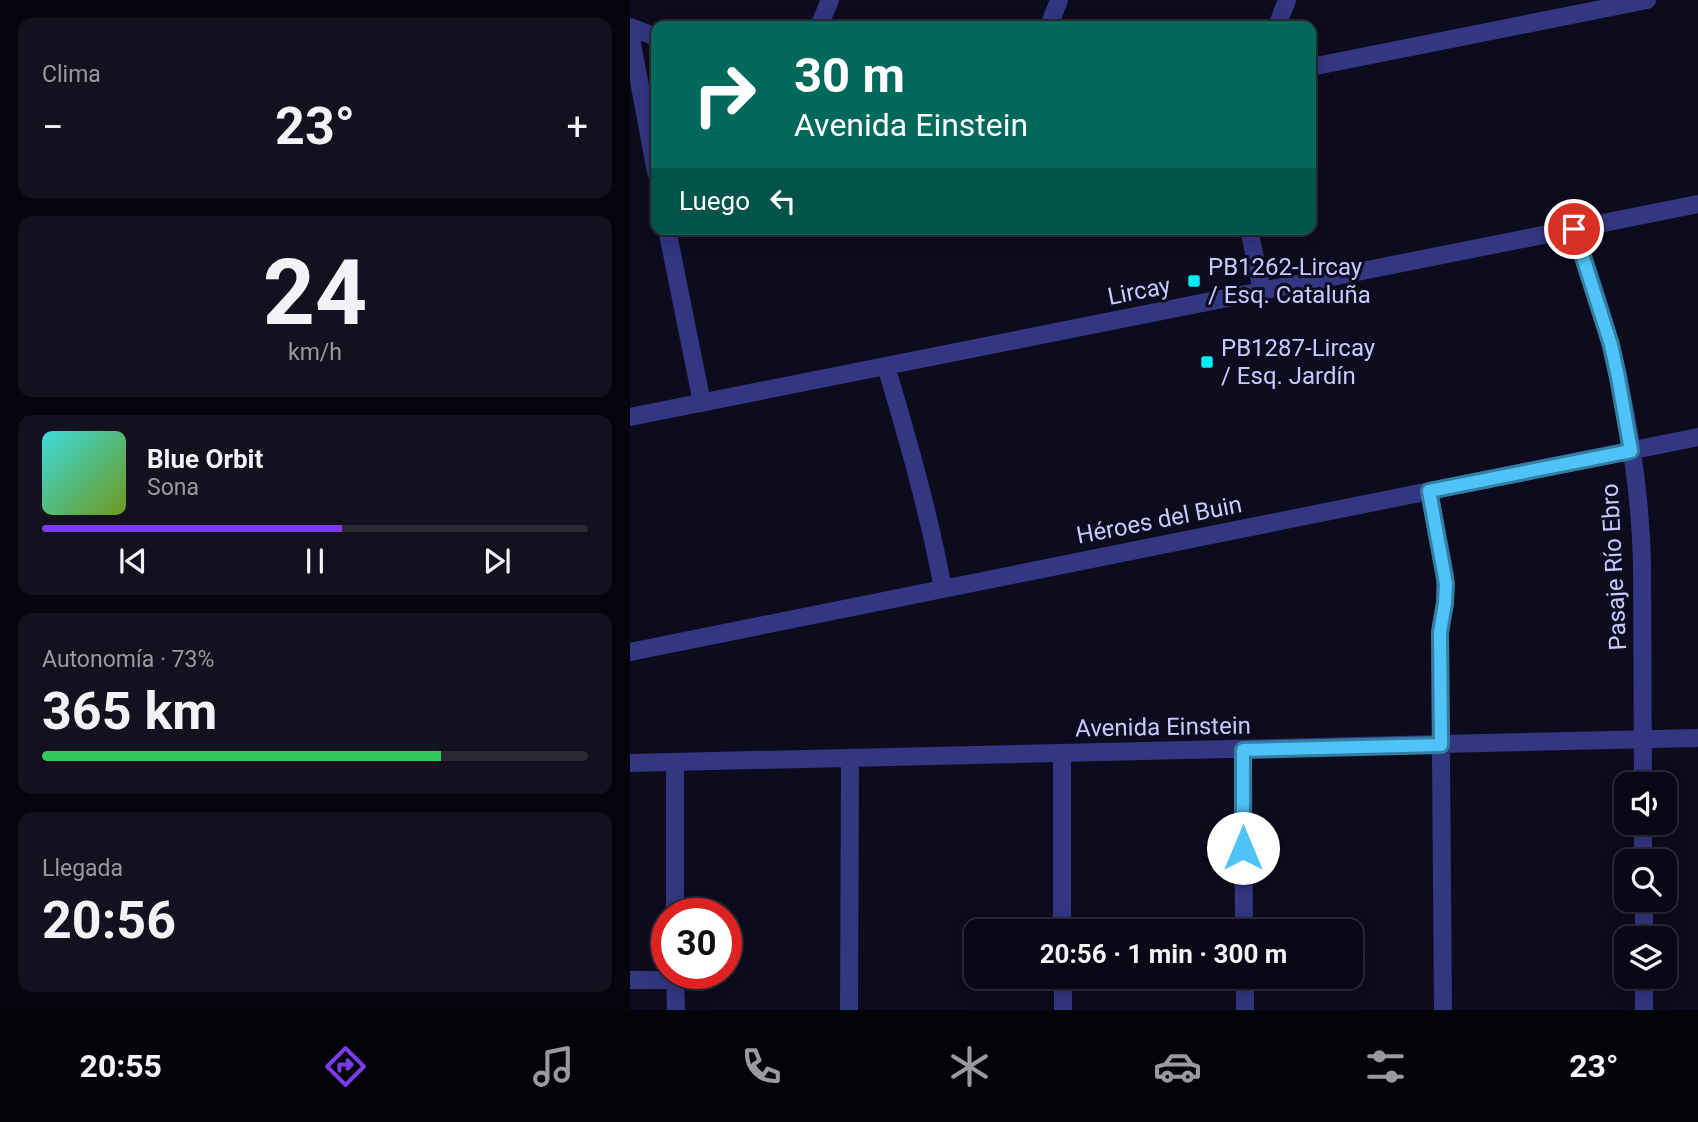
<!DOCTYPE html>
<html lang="es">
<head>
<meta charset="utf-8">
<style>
  body { margin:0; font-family:Roboto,sans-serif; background:#13111f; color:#f1f3f6; height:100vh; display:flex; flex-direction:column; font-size:26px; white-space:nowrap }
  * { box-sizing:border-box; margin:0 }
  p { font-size:23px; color:#999aa1 }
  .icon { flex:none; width:38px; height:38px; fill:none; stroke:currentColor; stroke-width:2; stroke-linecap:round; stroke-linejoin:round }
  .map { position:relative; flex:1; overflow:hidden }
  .sheet { display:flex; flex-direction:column; gap:18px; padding:18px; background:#06040c; width:630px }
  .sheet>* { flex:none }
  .banner { position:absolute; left:21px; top:21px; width:665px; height:214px; border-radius:14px; box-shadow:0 4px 18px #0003,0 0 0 2px #2a2935; background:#00695c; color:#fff; overflow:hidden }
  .tools { position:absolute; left:984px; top:772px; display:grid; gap:14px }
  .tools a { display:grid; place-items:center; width:63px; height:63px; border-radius:14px; background:#0a0816; box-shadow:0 4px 18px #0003,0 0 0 2px #2a2935; font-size:35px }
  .speed { position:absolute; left:21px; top:898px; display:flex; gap:14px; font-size:35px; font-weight:700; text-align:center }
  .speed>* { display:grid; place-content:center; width:91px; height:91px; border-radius:50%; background:#0a0816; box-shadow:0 4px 18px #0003,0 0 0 2px #2a2935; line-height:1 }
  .speed .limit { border:10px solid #d22; background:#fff; color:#111 }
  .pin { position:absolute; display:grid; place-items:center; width:60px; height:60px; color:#fff; margin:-30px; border:4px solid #fff; border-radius:50%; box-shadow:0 2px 7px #0007 }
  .me { position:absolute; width:77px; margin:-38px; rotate:0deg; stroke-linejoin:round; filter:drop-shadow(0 0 5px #0008) }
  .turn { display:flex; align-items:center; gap:24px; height:147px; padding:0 28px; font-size:32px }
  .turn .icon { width:91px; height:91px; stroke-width:2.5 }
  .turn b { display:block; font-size:49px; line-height:60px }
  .then { display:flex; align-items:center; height:66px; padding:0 28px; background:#0003; gap:14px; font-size:26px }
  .big { font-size:52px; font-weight:700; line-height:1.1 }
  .sheet .tile { flex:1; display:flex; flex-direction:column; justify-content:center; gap:10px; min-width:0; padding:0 24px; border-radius:14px; background:#13111f }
  .sheet .dial { align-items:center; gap:0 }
  .dial b { font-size:91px; line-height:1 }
  .song { display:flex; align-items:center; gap:21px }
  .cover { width:84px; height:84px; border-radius:10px; background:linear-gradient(135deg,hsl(180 70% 55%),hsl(80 70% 35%)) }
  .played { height:7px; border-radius:4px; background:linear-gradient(90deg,#7c3aed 55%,#2a2935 55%) }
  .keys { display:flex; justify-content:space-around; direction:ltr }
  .heat { display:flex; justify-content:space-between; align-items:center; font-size:38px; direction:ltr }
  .charge { height:10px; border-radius:5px; background:linear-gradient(90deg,#34c759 73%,#2a2935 0) }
  .trip { position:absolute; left:334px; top:919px; width:399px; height:70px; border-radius:14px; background:#0a0816; box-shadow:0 4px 18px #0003,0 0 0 2px #2a2935; font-weight:700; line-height:70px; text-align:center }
  .tabs { display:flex; height:112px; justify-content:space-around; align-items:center; background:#040309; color:#999aa1 }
  .tabs .icon { width:49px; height:49px }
  .tabs .active { color:#7c3aed }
  .tabs b { font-size:32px; color:#f1f3f6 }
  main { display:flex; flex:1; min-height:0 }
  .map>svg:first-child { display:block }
</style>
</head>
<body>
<main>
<section class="sheet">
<div class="tile"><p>Clima</p>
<div class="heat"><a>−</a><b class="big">23°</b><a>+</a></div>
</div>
<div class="tile dial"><b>24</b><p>km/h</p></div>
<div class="tile">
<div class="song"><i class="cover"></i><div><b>Blue Orbit</b><p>Sona</p></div></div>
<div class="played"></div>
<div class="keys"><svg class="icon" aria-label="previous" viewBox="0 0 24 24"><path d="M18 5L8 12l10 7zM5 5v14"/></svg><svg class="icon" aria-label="pause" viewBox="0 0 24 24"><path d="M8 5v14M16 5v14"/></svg><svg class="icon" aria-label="next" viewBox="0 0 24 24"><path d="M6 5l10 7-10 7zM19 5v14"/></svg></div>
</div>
<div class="tile"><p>Autonomía · 73%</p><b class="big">365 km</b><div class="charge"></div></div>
<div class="tile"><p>Llegada</p><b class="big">20:56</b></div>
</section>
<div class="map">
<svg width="1068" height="1010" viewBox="0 0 1068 1010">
  <rect width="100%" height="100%" fill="#0d0b1e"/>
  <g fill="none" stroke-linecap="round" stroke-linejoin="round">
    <path stroke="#333680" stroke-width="18" d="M189,26L200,0
      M419,26L429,0
      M647,26L657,0
      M0,27L26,37
      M0,33L26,172
      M681,67L1017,0
      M37,229L72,403
      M619,229L632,291
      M944,229C957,268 971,307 981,347C998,416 1010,491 1012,561L1013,784
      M256,366C278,440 299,513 313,589
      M0,417L1068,204
      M799,491L815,575V602L810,632L813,1010
      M0,652L1068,437
      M613,750L614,931
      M432,754V931
      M45,762V914
      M0,763L1068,738
      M1013,822V861
      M1014,900V938
      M45,973L46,1010
      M433,976V1010
      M615,976V1010
      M1014,976V1010
      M0,980H45
      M219,1010L220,759"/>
  </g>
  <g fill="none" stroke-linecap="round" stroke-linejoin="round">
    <defs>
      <path id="route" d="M613,848V750L811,745L810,632L815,603L816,584L799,491L1001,451L988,377L981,345L944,229"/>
    </defs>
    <use href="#route" stroke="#337fa1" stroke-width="18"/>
    <use href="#route" stroke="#4fc3f7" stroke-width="12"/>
  </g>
  <g fill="#00edf3" stroke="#0d0b1e" stroke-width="2.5">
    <rect x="557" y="274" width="14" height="14" rx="3.5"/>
    <rect x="570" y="355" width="14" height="14" rx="3.5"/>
  </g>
  <g text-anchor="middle" stroke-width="6" stroke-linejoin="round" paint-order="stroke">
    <g font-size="24" fill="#cac8ff" stroke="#0d0b1e" text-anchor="start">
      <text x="578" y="275">PB1262-Lircay<tspan x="578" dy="28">/ Esq. Cataluña</tspan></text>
      <text x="591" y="356">PB1287-Lircay<tspan x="591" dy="28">/ Esq. Jardín</tspan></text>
    </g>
    <g font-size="24" fill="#cac8ff" stroke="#0d0b1e">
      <text transform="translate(509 291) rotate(-11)" y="8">Lircay</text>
      <text transform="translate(529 520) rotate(-11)" y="8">Héroes del Buin</text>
      <text transform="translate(984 567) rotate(-93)" y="8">Pasaje Río Ebro</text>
      <text transform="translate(533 727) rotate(-1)" y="8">Avenida Einstein</text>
    </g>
  </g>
</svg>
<div class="tools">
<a><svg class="icon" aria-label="sound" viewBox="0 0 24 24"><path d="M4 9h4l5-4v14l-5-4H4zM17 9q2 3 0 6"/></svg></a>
<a><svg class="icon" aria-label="search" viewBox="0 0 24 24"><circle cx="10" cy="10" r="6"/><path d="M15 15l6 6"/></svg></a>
<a><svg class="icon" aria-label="layers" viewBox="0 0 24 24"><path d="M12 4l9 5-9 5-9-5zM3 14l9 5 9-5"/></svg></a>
</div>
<div class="speed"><div class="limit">30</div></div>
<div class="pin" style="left:944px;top:229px;background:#d93025"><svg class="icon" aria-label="arrive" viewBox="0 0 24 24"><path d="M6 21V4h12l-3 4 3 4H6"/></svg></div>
<svg class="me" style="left:613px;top:848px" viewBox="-20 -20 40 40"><circle r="19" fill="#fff"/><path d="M0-13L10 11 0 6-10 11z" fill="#4fc3f7"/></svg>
<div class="trip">20:56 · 1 min · 300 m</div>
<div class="banner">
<div class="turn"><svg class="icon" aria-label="right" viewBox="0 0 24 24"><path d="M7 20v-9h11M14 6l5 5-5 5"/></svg><div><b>30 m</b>Avenida Einstein</div></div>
<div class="then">Luego<svg class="icon" aria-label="left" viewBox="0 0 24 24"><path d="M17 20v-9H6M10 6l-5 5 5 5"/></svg></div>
</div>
</div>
</main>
<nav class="tabs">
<b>20:55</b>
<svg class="icon active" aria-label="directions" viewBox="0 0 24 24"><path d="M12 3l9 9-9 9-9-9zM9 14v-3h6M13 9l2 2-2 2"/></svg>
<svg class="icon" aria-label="music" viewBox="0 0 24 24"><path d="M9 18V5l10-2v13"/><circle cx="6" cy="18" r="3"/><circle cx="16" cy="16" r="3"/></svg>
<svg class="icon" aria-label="phone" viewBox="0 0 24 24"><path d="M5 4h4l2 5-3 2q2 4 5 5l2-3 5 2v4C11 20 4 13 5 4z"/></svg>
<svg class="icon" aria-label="climate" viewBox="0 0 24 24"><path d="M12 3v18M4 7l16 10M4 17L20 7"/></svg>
<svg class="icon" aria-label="car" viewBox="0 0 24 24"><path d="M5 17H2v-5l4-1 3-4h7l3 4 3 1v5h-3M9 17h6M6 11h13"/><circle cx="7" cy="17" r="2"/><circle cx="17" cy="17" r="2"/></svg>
<svg class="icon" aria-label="filters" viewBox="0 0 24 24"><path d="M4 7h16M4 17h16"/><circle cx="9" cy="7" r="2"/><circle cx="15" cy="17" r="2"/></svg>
<b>23°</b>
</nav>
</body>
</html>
